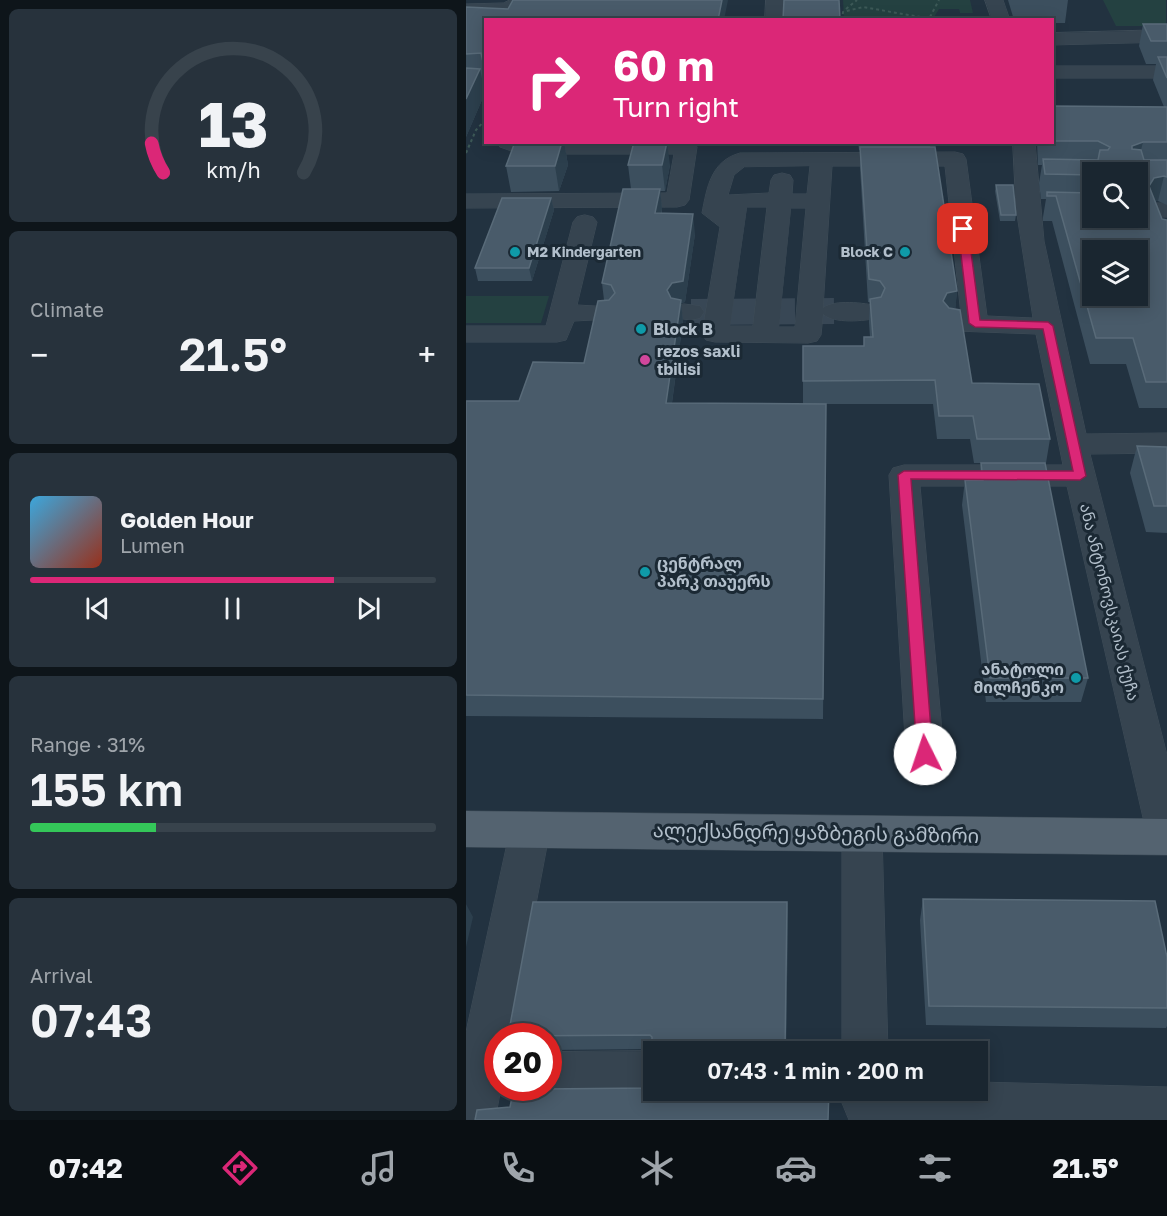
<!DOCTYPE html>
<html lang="en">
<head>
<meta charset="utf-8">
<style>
  body { margin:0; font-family:"Golos Text","Noto Sans Georgian",sans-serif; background:#27323c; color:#f1f3f6; height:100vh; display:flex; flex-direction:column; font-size:22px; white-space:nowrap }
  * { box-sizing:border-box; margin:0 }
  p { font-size:20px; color:#9fa5ab }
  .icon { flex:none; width:33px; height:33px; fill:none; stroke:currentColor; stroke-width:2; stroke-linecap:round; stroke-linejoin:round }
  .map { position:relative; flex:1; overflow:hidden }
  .side { display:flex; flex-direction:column; gap:9px; padding:9px; background:#0e151a; width:466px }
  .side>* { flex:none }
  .top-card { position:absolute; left:18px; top:18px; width:570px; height:126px; border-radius:0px; box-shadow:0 3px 15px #0003,0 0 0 2px #38434c; background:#db2777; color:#fff; overflow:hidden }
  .tools { position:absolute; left:616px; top:162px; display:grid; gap:12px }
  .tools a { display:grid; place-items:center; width:66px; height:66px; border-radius:0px; background:#1a2630; box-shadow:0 3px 15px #0003,0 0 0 2px #38434c; font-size:30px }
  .speed { position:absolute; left:18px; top:1023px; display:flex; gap:12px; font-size:30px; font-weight:700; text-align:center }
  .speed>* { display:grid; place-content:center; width:78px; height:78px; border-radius:50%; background:#1a2630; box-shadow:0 3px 15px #0003,0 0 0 2px #38434c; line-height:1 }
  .speed .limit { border:9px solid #d22; background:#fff; color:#111 }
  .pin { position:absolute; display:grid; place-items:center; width:51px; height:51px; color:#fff; margin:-26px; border-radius:12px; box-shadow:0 3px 9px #0006 }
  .me { position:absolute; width:66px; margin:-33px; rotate:356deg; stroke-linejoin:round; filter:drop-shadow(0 0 4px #0008) }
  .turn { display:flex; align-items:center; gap:21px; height:126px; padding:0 30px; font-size:27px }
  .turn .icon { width:78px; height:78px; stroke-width:2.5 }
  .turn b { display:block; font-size:42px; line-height:51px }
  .big { font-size:45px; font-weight:600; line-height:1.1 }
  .side .widget { flex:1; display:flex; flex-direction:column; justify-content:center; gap:9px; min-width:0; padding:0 21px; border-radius:9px; background:#27323c }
  .side .dial { align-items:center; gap:0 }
  .dial svg { height:156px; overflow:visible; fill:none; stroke:#38434c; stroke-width:7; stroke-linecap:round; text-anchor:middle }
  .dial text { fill:#f1f3f6; stroke:none }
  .song { display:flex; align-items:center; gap:18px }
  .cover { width:72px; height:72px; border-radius:9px; background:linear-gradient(135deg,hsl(200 70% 55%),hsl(10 70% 35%)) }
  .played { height:6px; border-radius:3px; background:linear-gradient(90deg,#db2777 75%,#38434c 75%) }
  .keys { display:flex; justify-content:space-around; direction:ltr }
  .heat { display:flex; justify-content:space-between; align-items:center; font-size:33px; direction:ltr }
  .charge { height:9px; border-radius:4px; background:linear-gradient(90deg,#34c759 31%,#38434c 0) }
  .trip { position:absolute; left:177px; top:1041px; width:345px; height:60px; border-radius:0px; background:#1a2630; box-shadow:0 3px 15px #0003,0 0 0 2px #38434c; font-weight:600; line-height:60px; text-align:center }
  .tab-bar { display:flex; height:96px; justify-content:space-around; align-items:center; background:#0a0f13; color:#9fa5ab }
  .tab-bar .icon { width:42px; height:42px }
  .tab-bar .current { color:#db2777 }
  .tab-bar b { font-size:27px; color:#f1f3f6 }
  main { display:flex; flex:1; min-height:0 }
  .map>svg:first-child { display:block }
</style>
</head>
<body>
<main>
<section class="side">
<div class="widget dial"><svg viewBox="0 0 100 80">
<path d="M14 69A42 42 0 1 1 86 69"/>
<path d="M14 69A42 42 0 0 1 8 54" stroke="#db2777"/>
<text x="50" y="56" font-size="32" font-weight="700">13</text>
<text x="50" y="72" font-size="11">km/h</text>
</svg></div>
<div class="widget"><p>Climate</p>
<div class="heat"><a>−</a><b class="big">21.5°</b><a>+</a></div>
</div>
<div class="widget">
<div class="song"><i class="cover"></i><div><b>Golden Hour</b><p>Lumen</p></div></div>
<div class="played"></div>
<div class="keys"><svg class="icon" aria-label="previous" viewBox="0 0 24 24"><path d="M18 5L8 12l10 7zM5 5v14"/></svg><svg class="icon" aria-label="pause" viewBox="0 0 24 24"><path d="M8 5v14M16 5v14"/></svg><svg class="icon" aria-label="next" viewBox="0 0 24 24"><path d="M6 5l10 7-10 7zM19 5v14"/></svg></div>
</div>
<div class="widget"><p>Range · 31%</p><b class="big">155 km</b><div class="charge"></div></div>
<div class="widget"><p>Arrival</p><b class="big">07:43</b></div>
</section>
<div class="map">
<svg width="701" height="1120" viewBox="0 0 701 1120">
  <rect width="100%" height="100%" fill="#223240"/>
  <path fill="#244141" d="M377,0H504L507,13H494L493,9H473L467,19H378Z
    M637,0H700V26H650Z
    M0,296H83L75,323H0Z"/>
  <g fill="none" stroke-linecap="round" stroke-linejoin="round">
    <path stroke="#384755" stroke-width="26" stroke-dasharray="26 13" stroke-linecap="butt" d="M225,312L368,311"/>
    <defs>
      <path id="minor" d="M44,0H172L169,4L163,5L67,6L40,13L0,14V4L37,3Z
        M300,0H318L317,20H299Z
        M519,0H537L544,20H526Z
        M701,30V42L586,45V33Z
        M586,66H701V78H586Z
        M32,142H228L231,147L223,200L219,205L211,207L0,208V194L201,193L208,154H54L34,147Z
        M547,142H569L578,241L620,434L701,433V453L624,454L701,755V853L687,848L681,835L601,486H454L478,754L473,765L459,770L445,765L440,754L423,475L427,468L438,465H597L570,334L490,331L481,329L477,323L481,317L495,315L479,166H366L357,308C369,299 398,303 412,306L416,312L412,318C398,321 368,324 357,314L355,335L351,341L342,343L249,342L240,340L236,334L254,227L236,213C241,187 245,161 274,153L489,152L497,154L500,159L521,316L567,318L550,208ZM344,166L341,194H326L327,180L324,175L316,173L308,175L305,180L303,193L262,195L268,175L278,167ZM281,207H301L287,326H264ZM325,208H340L329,327H313Z
        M672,203H701V217H672Z
        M119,215L127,217L131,222L111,305L146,307L150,313L146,319L108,321L100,340L91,342H0V326H80L107,222L111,217Z
        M218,304L234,306L238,312L234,318L225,320L209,318L205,312L209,306Z
        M64,812L78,817L84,830L45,1036H32V1088H35L29,1120H0V1032L44,830L50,817Z
        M396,816L410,821L416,834L422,1052H376V834L382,821Z
        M188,1051V1090H205L188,1099L82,1100L65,1093L63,1088H82V1052Z
        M512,1082L701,1087V1120H383L376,1103V1090H512Z"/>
      <path id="major" d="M0,811L701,819V855L0,847Z"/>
    </defs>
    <use href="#minor" stroke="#3f4d58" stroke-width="1"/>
    <use href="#major" stroke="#3f4d58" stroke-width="1"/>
    <path stroke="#3d5957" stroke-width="2" stroke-dasharray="3 3" stroke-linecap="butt" d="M380,9L391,0
      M464,17L473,0
      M376,20L377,12L397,7L471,20
      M0,153L10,130L20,119"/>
    <use href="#minor" fill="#364450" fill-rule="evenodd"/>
    <use href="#major" fill="#546370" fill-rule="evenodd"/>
  </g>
  <path fill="#3c4f5e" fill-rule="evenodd" d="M542,0H602L599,23H586V20H548Z
    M0,7L20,20V77H16L19,93L0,137Z
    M677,24H701V205L692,201H689L696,219L701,220V408H673L660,364H624L586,221H577V217L580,199H575L573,183L576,165H572L571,142H586V106L698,107L687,80L690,64H680L673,46ZM627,172H672L627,218Z
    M49,142H98L102,165L93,191L45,192L40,166Z
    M392,142H465L464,147L491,291L489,310L506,383L584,439L580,463H508L504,439H471L467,404H360L357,719L0,716V401H53L118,363L138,300L136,283L165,189L162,165H204L199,191H194L196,209V213L229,234L219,302L215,303L217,321L206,403L337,404V346H398V337H404L403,322L404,302H402L394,168V150H393Z
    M530,185L550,215L549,221H534L529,191Z
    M85,198L88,210L66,281H12L9,268Z
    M671,446L701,447V533L680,532L664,473Z
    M515,463L622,678L615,702H520L496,505L499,480H512Z
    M457,899L701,957V1026L700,1028L460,1025L454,920Z
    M321,902L322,918L320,1052H188V1079L186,1075V1049L82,1050V1036H42Z"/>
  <path fill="#2c3f4d" d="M256,0H262L258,20H252Z
    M20,57V74L17,62Z
    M14,69L19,93L0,137V99Z
    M96,142H98L102,165L93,191L89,166Z
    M201,142L204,165L199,191L196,165Z
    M677,142L671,166L661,170L666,146Z
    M698,176L692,201L682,203L683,186L688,178Z
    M194,189L196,209L192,234L189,213Z
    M85,198L88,210L66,281L63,268Z
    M227,214L229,234L219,302L215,303L217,321L203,424L200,403L203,311L201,290L206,283Z
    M491,291L489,314L479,316L477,301L481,293Z
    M321,902L322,918L320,1052H319Z
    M0,904L7,917L0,947Z"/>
  <path fill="#495b6a" stroke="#596b79" stroke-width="1.5" fill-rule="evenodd" d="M47,0H256L252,20H20V57L17,62L15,53L0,54V7L42,9Z
    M318,0H373L374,20H317Z
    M677,24H701V41H685Z
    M692,57H701V78Z
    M0,68L14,69L0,99Z
    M586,106L701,107V142H677L666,146V149L675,150L678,160H701V177L698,176L688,178L683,186L696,219L701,220V382H680L667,338H630L590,196H581V192L627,193V218H672V172H627V175L579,174L577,159L632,160L634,150H642L644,147L632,141H586ZM627,250H672V296H627Z
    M49,142H96L89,166H40Z
    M168,142H201L196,165H162Z
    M394,147H469L491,291L481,293L477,301L483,308L494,310L506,383L573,384L584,439H511L507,416H473L469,380L337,381V346H398V337H407L404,299L415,297L419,288L414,281L403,279Z
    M530,185H547L550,215H535Z
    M157,189H194L189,213L227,214L217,281L206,283L201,290L205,298L215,300L200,403L360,404L357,699L0,695V401H53L67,362L118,363L132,301L143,300L149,293L145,285L136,283Z
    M36,198H85L63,268H9Z
    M671,446L701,447V506H688Z
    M515,463H579L622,678H524L499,480H517Z
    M457,899L689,901L701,957V1008L463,1006Z
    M67,902H321L319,1052H188V1075H186V1037L184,1035L42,1036Z
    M188,1087V1090H363L362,1120H9L11,1110L44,1107L48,1088H71L75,1089L184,1088Z"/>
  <path fill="#db2777" stroke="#8e194d" stroke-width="1.5" d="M497,226L502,229L514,320L582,322L587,326L620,476L614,480L445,479L467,754L465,759L459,761L454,759L451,754L432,475L438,471H607L577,329L509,327L503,323L492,229Z"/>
  <g fill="#0f9aa8" stroke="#1b2934" stroke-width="2">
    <circle cx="49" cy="252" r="6"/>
    <circle cx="439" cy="252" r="6"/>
    <circle cx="175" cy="329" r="6"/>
    <circle cx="179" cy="572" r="6"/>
    <circle cx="610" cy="678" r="6"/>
  </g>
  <circle fill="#d1479c" stroke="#1b2934" stroke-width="2" cx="179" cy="360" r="6"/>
  <g text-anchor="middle" stroke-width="6" stroke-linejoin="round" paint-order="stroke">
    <g font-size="14" font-weight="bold" fill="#b2bfcb" stroke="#1b2934" text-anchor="start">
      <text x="61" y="257">M2 Kindergarten</text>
      <text x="427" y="257" text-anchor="end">Block C</text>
    </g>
    <g font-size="16" font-weight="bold" fill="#b2bfcb" stroke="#1b2934" text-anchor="start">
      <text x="187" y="335">Block B</text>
      <text x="191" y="357">rezos saxli<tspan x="191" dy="18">tbilisi</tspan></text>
      <text x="191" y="569">ცენტრალ<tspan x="191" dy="18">პარკ თაუერს</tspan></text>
      <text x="598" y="675" text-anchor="end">ანატოლი<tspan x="598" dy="18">მილჩენკო</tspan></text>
    </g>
    <g font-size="16" fill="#b2bfcb" stroke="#1b2934">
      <text transform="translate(644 602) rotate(76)" y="6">ანა ანტონოვსკაიას ქუჩა</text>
    </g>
    <g font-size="20" fill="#b2bfcb" stroke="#1b2934">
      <text transform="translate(350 833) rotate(1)" y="7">ალექსანდრე ყაზბეგის გამზირი</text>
    </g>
  </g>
</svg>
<div class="tools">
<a><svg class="icon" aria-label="search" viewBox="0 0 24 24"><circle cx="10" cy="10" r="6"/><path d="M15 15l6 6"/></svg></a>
<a><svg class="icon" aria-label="layers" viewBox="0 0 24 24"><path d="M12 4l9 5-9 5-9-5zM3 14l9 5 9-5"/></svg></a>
</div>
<div class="speed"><div class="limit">20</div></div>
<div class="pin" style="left:497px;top:229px;background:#d93025"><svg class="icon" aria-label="arrive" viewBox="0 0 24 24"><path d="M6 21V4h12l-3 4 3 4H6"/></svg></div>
<svg class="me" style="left:459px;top:754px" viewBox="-20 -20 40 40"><circle r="19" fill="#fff"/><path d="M0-13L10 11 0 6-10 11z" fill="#db2777"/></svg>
<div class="trip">07:43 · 1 min · 200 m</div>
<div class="top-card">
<div class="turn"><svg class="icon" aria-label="right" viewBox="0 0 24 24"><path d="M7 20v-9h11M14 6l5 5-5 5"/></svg><div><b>60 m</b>Turn right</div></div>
</div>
</div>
</main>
<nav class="tab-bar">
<b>07:42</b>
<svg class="icon current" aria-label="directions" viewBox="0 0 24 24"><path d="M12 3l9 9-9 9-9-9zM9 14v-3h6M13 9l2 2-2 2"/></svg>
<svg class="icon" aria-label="music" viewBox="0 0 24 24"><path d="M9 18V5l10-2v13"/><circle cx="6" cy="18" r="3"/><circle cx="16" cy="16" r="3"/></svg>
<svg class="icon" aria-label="phone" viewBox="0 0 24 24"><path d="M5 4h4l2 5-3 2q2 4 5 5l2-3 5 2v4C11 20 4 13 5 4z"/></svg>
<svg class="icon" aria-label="climate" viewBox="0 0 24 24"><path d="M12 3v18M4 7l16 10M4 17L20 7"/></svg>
<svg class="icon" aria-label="car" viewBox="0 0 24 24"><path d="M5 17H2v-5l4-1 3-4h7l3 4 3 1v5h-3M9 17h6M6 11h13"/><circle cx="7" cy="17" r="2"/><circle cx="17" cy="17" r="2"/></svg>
<svg class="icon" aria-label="filters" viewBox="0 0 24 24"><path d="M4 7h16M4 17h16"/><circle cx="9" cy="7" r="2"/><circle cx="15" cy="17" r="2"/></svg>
<b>21.5°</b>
</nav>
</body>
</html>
